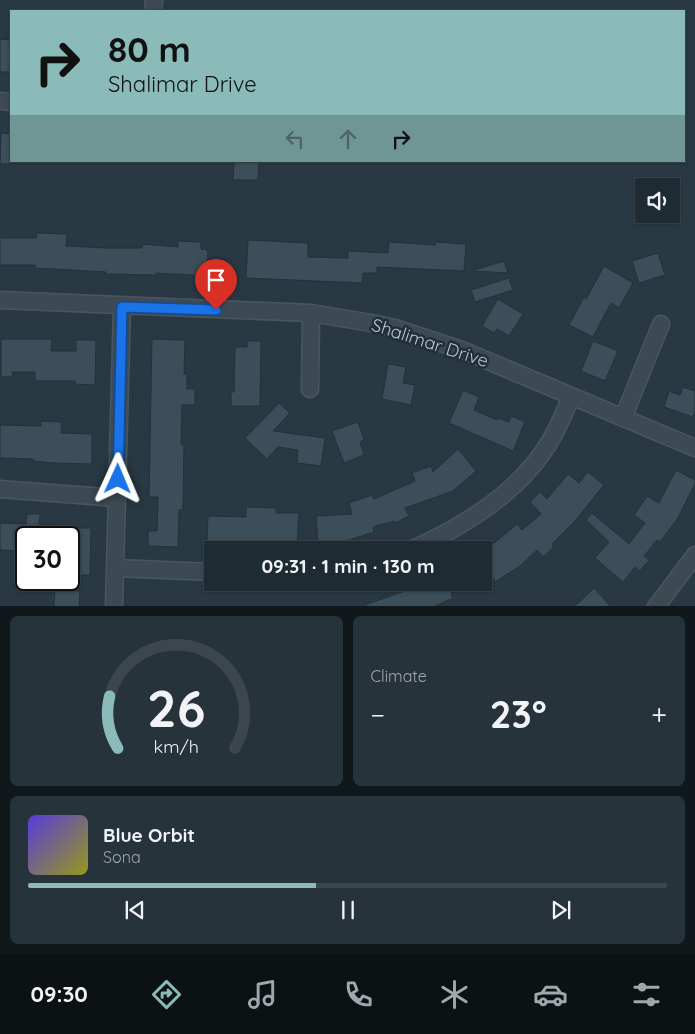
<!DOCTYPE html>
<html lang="en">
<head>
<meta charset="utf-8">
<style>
  body { margin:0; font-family:Quicksand,sans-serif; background:#26333a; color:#f1f3f6; height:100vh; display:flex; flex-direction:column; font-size:19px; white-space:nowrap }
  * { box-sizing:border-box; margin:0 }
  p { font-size:16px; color:#a1a7ac }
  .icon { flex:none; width:28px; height:28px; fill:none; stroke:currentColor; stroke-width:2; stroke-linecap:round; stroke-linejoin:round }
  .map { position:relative; height:606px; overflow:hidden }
  .details { display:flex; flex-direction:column; gap:10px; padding:10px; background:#10181c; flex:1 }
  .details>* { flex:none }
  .banner { position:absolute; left:10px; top:10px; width:675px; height:152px; border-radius:0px; box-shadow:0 1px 4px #0004,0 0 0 1px #3c474d; background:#8bbbb9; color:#111; overflow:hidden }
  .buttons { position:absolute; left:635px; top:178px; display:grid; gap:10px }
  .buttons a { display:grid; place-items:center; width:45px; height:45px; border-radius:0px; background:#1e2b32; box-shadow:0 1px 4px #0004,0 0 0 1px #3c474d; font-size:25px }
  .speed { position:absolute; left:15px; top:526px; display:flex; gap:10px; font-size:25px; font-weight:700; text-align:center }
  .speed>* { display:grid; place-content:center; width:65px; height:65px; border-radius:50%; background:#1e2b32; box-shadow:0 1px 4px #0004,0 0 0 1px #3c474d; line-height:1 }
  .speed .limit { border:2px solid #111; border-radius:8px; background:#fff; color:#111 }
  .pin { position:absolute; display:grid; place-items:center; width:42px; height:42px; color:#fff; margin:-51px -21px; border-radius:50% 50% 50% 0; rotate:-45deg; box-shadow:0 0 5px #0007 }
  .pin .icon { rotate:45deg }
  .me { position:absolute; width:55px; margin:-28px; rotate:1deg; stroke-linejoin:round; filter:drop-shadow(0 0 4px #0008) }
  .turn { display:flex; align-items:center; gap:18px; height:105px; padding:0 15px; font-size:22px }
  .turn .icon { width:65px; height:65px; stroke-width:2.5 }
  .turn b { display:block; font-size:35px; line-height:42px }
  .lanes { display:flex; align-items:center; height:48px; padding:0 15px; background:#0003; justify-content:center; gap:25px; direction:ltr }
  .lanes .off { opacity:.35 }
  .big { font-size:38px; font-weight:700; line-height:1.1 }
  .details .tile { flex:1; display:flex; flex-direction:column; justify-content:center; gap:8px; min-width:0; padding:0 18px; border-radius:8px; background:#26333a }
  .details .dial { align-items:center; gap:0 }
  .dial svg { height:130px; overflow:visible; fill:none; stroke:#3c474d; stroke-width:7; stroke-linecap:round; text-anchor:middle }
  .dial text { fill:#f1f3f6; stroke:none }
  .song { display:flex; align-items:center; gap:15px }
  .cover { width:60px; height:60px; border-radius:8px; background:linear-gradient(135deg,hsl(250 70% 55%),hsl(60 70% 35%)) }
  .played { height:5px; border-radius:2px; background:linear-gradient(90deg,#8bbbb9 45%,#3c474d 45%) }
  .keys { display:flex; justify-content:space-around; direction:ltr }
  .heat { display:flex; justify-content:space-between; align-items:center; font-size:28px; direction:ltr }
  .details .tiles { flex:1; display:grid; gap:10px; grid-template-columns:1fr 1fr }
  .tile:last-child { grid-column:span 2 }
  .trip { position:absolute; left:204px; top:541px; width:288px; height:50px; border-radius:0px; background:#1e2b32; box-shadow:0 1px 4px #0004,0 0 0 1px #3c474d; font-weight:700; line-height:50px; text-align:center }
  .tabs { display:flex; height:80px; justify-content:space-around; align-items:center; background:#0c1114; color:#a1a7ac }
  .tabs .icon { width:35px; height:35px }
  .tabs .active { color:#8bbbb9 }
  .tabs b { font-size:22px; color:#f1f3f6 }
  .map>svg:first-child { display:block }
</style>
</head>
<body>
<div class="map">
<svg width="695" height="607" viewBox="0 0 695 607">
  <rect width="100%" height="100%" fill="#283943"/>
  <path fill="#3b4e59" stroke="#23313b" d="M0,39L11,40V72H0Z
    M1,133L11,134V164H0Z
    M234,161H259L258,180H233Z
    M37,233L67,234L66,246L107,248H142L143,244L178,247V241L201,242V249L208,250L207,276L156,273V275L106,274V272L35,268V265H0V238H36Z
    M248,240L308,243V257L348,258V251L388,253L389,242L435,245L436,242L466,244L464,271L377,267V273H363L362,283L246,278Z
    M658,253L665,275L639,283L632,261Z
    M504,261L508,273L474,271V270Z
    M604,266L633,283L619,308L611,303L593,337L569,325L584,297L586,299Z
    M509,278L513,290L475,302L471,290Z
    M498,299L523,314L509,336L497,329L494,333L482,326Z
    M1,339H52L51,351H76V340H96L95,385L75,384V381H35V372H12L13,377H1Z
    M152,339L185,340L184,374H187V389H195V405H182L181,445H184L183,510H179L178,547L148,546V531H157L158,497H149Z
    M247,341H261L260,406H231V392H234L235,347H247Z
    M593,341L618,351L605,381L581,371Z
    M388,364L406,367L403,383L415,385L411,405L382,399Z
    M683,387L695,391V411L693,417L664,407L669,391L680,395Z
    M463,390L479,397L474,410L497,420L498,418L509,422L511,416L525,422L513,451L449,423Z
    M279,403L290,413L273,431L325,438L321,466L297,463L298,450L278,447L267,459L245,438Z
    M41,421L62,422L61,433L92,434V464L54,463L33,461V459L0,458V425L41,426Z
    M358,422L364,440L360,442L364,455L344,463L332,431Z
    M458,449L476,471L453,491L405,508L409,516L395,523L394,521L373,527L374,532L346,541L318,543L316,516L352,514L349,503L372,495L374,499L415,481L412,473L431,466L433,472Z
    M676,470L695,480V484L678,518L660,542L657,540L644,556L649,560L640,571L635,567L623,582L595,558L609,542L586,520L592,513L629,544L645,523L634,515L647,496L659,503Z
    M588,472L604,485L575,521L552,544L554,547L543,557L537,550L520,566L495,582L493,578L482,582V548L491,542L493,544L517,524L522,530L541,514L530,502L540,492L547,499L568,474L579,483Z
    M246,507L276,508V513H299L297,544L207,541L208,516L246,517Z
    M27,514H40L39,524L53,525L52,538H26V548L16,547V551L0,550V523L26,524Z
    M72,528H91L90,575H71Z
    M414,582H476V584L451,593L453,598L433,607H365V605L416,587Z
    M594,588L611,607H574Z
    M55,590L80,591L79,607H54Z"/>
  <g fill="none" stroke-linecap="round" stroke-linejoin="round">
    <defs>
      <path id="minor" d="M153,11L154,0
        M0,101L11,102
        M0,300L311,313L371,323L395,328L462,350L695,448
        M310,389L311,313
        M623,418L661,324
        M0,489L117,498
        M411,550C460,528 512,497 543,452C555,435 563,416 571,397
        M115,568L212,572
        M114,607L122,307
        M656,607L695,555"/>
    </defs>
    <use href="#minor" stroke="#495660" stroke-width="19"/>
    <use href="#minor" stroke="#3d4a53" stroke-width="16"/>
  </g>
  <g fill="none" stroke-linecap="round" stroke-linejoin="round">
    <defs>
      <path id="route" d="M118,479L122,307L216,310"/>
    </defs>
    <use href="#route" stroke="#114b97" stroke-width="12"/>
    <use href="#route" stroke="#1a73e8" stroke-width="9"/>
  </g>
  <g text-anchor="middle" stroke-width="5" stroke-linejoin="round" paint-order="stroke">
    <g font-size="18" fill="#bac5cd" stroke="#212f39">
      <text transform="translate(430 343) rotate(18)" y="6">Shalimar Drive</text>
    </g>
  </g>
</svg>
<div class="buttons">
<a><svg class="icon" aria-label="sound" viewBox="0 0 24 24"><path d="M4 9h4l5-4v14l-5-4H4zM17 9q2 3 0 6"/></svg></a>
</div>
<div class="speed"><div class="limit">30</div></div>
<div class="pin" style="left:216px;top:310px;background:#d93025"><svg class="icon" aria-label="arrive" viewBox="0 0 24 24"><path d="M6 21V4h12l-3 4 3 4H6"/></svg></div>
<svg class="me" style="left:118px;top:479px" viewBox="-20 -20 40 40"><path d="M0-17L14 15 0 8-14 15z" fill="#1a73e8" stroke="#fff" stroke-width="4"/></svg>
<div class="trip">09:31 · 1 min · 130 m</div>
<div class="banner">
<div class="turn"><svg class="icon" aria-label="right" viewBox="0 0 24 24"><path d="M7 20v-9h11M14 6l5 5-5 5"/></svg><div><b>80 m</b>Shalimar Drive</div></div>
<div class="lanes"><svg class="icon off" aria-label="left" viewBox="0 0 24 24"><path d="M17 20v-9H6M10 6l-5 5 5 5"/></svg><svg class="icon off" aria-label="ahead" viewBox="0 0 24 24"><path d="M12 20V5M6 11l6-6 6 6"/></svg><svg class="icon" aria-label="right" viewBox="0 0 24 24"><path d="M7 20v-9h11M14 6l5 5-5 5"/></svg></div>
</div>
</div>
<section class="details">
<div class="tiles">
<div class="tile dial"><svg viewBox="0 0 100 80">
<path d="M14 69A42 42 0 1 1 86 69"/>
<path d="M14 69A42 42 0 0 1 9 37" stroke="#8bbbb9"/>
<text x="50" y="56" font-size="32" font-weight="700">26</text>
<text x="50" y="72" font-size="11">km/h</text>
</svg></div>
<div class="tile"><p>Climate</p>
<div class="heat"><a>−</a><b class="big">23°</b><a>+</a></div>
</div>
<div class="tile">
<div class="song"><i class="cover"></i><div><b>Blue Orbit</b><p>Sona</p></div></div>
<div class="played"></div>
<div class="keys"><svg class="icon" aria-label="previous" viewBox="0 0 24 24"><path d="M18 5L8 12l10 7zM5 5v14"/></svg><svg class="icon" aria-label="pause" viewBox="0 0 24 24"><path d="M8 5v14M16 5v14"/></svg><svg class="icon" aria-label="next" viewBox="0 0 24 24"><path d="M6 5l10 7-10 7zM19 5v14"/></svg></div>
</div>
</div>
</section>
<nav class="tabs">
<b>09:30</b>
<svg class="icon active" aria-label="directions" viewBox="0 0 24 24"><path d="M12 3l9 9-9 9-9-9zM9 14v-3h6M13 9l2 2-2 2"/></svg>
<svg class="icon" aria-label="music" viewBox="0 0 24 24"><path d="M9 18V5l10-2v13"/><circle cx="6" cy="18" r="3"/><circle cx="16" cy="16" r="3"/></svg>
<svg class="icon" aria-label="phone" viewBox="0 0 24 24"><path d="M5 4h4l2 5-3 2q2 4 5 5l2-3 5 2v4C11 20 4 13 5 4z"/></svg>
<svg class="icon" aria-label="climate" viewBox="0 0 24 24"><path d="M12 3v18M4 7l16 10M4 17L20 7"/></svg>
<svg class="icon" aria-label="car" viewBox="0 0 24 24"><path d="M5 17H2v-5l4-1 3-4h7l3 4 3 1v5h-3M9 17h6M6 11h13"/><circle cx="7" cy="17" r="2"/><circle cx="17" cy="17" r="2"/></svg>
<svg class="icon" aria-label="filters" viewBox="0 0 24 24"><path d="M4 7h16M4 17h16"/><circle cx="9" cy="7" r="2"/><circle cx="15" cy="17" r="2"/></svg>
</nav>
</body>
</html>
